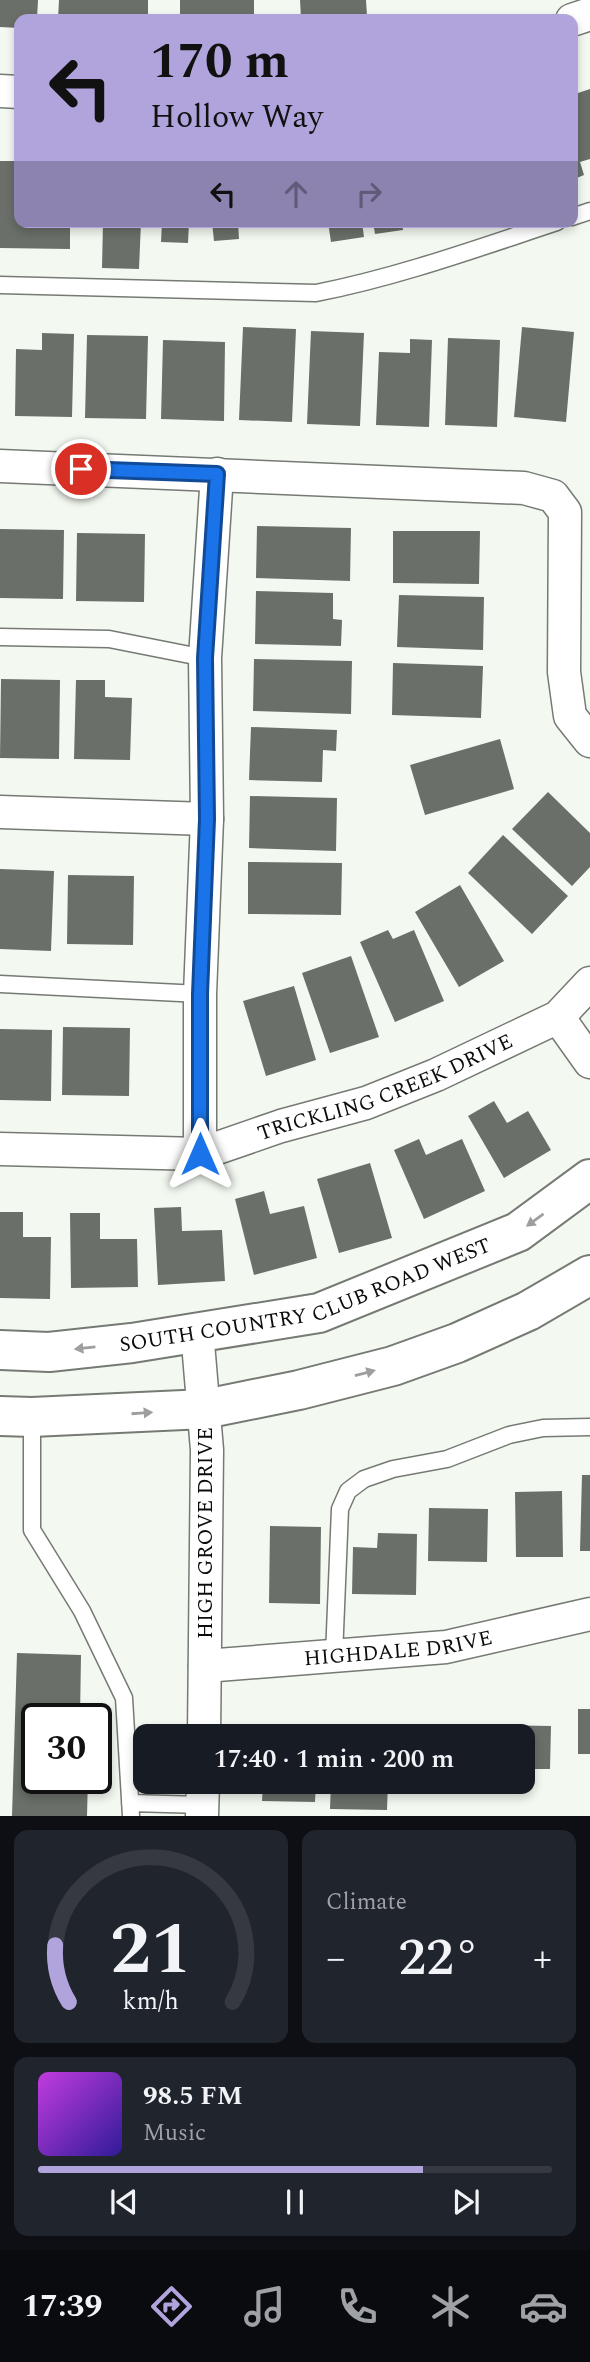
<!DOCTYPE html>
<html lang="en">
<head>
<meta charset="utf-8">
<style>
  body { margin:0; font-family:Spectral,serif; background:#20242c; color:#f1f3f6; height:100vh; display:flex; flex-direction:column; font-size:26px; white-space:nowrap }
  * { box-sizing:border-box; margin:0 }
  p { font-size:23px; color:#9ea1a6 }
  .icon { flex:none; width:38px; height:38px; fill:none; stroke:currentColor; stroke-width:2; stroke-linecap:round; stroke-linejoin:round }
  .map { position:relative; height:1816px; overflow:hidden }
  .sheet { display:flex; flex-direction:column; gap:14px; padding:14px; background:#0d0f14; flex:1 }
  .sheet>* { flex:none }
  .top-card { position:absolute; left:14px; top:14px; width:564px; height:214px; border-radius:14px; box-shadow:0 4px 10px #0003; background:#b1a4dc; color:#111; overflow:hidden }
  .speed { position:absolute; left:21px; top:1703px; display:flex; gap:14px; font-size:35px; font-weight:700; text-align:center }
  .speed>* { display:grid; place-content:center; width:91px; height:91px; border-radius:50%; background:#171b24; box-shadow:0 4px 10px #0003; line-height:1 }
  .speed .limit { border:4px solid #111; border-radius:10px; background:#fff; color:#111 }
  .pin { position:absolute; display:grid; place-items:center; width:60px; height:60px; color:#fff; margin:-30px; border:4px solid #fff; border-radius:50%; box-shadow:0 2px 7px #0007 }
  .me { position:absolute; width:77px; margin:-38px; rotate:0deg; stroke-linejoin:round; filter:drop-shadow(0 0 5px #0008) }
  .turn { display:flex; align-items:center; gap:24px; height:147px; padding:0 21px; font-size:32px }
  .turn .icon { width:91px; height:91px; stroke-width:2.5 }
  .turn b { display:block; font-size:49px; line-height:60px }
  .lanes { display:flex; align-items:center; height:66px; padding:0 21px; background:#0003; justify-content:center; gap:35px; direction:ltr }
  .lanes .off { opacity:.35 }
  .big { font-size:52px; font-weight:600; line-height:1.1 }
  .sheet .widget { flex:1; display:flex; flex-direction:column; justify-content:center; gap:10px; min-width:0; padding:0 24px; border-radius:14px; background:#20242c }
  .sheet .dial { align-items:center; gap:0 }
  .dial svg { height:182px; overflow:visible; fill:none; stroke:#363941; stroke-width:7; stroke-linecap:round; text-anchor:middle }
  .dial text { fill:#f1f3f6; stroke:none }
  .song { display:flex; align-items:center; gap:21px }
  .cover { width:84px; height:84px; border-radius:10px; background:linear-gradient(135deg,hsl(290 70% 55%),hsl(250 70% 35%)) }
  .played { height:7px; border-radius:4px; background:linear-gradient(90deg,#b1a4dc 75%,#363941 75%) }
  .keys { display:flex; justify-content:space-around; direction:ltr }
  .heat { display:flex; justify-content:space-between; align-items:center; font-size:38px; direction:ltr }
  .sheet .tiles { flex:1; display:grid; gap:14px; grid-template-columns:1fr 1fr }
  .widget:last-child { grid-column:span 2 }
  .trip { position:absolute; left:133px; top:1724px; width:402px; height:70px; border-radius:14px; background:#171b24; box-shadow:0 4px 10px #0003; font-weight:600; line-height:70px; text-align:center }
  .tabs { display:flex; height:112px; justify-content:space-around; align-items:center; background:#090b0e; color:#9ea1a6 }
  .tabs .icon { width:49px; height:49px }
  .tabs .active { color:#b1a4dc }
  .tabs b { font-size:32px; color:#f1f3f6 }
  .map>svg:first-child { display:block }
</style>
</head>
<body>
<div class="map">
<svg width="590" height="1816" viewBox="0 0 590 1816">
  <rect width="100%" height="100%" fill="#f3f9f1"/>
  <path fill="#6a6f69" d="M0,0H38L37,19H19V28L0,27Z
    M59,0H148V19H58Z
    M180,0H254V19H180Z
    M300,0H366L367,16L301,18Z
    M590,89V159L580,162L584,175L572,180V95Z
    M0,161H19V222H70V249L0,248Z
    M103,222H141L139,269L102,268Z
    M162,222H189L188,243L161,242Z
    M212,222H238L239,239L214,241Z
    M328,222H362L364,237L331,242Z
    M373,222H402L403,230L375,234Z
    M243,327L296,329L292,422L239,420Z
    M522,327L574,332L566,422L514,417Z
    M311,331L364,333L360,426L307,424Z
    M42,333L74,334L72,417L15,416L16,349L42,350Z
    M87,335L148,336L146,419L85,418Z
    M448,338L500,340L497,427L445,425Z
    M410,339L432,340L429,427L376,425L379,352L410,353Z
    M163,340L225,342L224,421L161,419Z
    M257,526L351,528L350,581L256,578Z
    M0,529L64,530L63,599L0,598Z
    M393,531H480L479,584L393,583Z
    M77,533L145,534L144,602L76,601Z
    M256,591L333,593V619L342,620L341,646L255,644Z
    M399,595L484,597L483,650L397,647Z
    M254,659L352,661L351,714L253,711Z
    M393,663L483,666L481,718L392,715Z
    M1,679L60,680L59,759L0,758Z
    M76,680H105V697L132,698L130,760L74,759Z
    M251,727L337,730L336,751L323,750L322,782L249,780Z
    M500,739L514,789L425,815L410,765Z
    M548,792L590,833V867L572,886L512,829Z
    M250,796L337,798L336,851L249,848Z
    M503,835L568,896L532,934L468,873Z
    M248,862L342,863L341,915L248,914Z
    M0,869L54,871L51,951L0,949Z
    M68,875L134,876L133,945L67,944Z
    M460,885L504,961L459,987L415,912Z
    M388,930L393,939L414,930L444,1001L395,1022L360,942Z
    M351,956L379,1037L330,1053L302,973Z
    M294,986L316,1060L266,1076L243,1001Z
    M63,1027L130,1028L129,1096L62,1095Z
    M0,1029L52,1030L51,1101L0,1100Z
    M494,1101L507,1123L528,1111L551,1150L504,1178L468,1116Z
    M419,1139L426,1155L462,1139L485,1191L424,1219L394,1150Z
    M370,1163L392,1238L339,1253L317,1179Z
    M264,1191L270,1214L304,1206L317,1258L254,1275L235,1199Z
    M181,1207L182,1231L222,1230L225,1281L158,1285L154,1208Z
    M0,1212H23V1237H51L50,1299L0,1298Z
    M70,1213H100V1239H137L138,1287L71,1288Z
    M582,1475H590V1551H580Z
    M562,1491L563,1557H516L515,1492Z
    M429,1508L488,1509L487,1562L428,1561Z
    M270,1526L321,1527L320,1604L269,1603Z
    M378,1533L417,1534L416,1595L352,1594L353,1547L377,1548Z
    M17,1653L81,1655L80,1718H37V1778H88L87,1816H12Z
    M578,1709H590V1754H578Z
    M490,1725L551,1726L550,1769H531V1783H523V1736H490Z
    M263,1782H316L315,1802L262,1801Z
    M331,1782H388L387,1810L330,1809Z
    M415,1782H470V1786L415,1785Z"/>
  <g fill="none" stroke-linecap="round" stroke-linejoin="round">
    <defs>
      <path id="service" d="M572,217L590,211
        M0,285L316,293C398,277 478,248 557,222
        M0,637L109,639L205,658
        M0,984L200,994
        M32,1417V1530L82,1611L124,1698L131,1816
        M334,1656L340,1509L348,1491L364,1479L393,1469L447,1459L509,1435L543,1428L590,1427
        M130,1803L203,1805"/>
      <g id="minor">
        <path d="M572,20L590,14"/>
        <path d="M0,91L19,92"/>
        <path d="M0,466L524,488L553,496L565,512L564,672L570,716L590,741"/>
        <path d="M0,812L207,819"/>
        <path d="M558,1017L590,1062"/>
        <path id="s1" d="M0,1149L200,1154L281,1126L366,1103L436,1075L558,1017L590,983"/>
        <path d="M200,1154V994L207,819L205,658L217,474"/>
        <path d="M197,1331L207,1450L204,1736"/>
        <path id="s2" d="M205,1666L446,1647L590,1614"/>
        <path d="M202,1816L203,1782"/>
      </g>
      <g id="tertiary">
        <path id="s3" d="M0,1350L49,1352L132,1343L319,1313L518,1232L590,1179"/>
        <path d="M0,1416L32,1417L205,1409L299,1390L393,1366L457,1343L528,1311L590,1275"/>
      </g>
    </defs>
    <use href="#service" stroke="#757a73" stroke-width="19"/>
    <use href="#minor" stroke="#757a73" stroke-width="35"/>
    <use href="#tertiary" stroke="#757a73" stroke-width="42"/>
    <use href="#service" stroke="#fff" stroke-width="16"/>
    <use href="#minor" stroke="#fff" stroke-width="32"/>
    <use href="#tertiary" stroke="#fff" stroke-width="38"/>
  </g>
  <defs><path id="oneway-solid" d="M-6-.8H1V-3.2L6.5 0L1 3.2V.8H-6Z" transform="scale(1.75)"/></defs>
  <g fill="#9d9e9d">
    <use href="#oneway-solid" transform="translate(535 1220) rotate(144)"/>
    <use href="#oneway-solid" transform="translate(85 1348) rotate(174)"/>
    <use href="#oneway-solid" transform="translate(365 1373) rotate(-15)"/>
    <use href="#oneway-solid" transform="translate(142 1413) rotate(-4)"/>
  </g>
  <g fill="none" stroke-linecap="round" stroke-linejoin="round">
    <defs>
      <path id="route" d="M81,469L217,474L205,658L207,819L200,994V1154"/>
    </defs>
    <use href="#route" stroke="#114b97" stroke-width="18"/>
    <use href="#route" stroke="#1a73e8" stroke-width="12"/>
  </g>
  <g text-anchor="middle" stroke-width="7" stroke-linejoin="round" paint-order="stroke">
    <g font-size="21" fill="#0b0d0b" stroke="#fff">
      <text dy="7" stroke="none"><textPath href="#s1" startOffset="397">TRICKLING CREEK DRIVE</textPath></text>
      <text dy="7" stroke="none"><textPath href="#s3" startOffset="313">SOUTH COUNTRY CLUB ROAD WEST</textPath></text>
      <text transform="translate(205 1533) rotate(-90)" y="7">HIGH GROVE DRIVE</text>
      <text dy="7" stroke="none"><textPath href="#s2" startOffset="194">HIGHDALE DRIVE</textPath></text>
    </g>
  </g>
</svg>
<div class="speed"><div class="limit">30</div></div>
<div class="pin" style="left:81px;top:469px;background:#d93025"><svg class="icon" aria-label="arrive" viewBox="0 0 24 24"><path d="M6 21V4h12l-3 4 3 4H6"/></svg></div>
<svg class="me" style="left:200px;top:1154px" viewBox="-20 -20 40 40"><path d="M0-17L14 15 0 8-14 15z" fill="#1a73e8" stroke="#fff" stroke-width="4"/></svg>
<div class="trip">17:40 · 1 min · 200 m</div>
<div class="top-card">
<div class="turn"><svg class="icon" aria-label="left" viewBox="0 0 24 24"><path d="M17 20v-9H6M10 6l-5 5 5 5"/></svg><div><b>170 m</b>Hollow Way</div></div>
<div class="lanes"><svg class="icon" aria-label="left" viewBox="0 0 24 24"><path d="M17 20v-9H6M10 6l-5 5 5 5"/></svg><svg class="icon off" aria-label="ahead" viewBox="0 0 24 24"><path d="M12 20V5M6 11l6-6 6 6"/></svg><svg class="icon off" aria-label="right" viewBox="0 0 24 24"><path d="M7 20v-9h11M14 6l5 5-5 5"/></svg></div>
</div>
</div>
<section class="sheet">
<div class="tiles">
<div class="widget dial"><svg viewBox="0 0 100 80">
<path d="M14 69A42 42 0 1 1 86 69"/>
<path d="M14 69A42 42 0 0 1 8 44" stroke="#b1a4dc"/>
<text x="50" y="56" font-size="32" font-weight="700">21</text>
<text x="50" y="72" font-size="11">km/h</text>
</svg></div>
<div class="widget"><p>Climate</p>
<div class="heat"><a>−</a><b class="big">22°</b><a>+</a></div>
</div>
<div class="widget">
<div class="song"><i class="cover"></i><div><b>98.5 FM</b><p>Music</p></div></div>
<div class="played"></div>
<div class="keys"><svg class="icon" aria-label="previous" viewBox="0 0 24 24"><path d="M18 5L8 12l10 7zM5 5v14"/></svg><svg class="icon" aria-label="pause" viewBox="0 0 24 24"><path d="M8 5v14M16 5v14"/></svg><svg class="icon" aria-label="next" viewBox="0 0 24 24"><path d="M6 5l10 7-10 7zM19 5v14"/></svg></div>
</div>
</div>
</section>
<nav class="tabs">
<b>17:39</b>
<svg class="icon active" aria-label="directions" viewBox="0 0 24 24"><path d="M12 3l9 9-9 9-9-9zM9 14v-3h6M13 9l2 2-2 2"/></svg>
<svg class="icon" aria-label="music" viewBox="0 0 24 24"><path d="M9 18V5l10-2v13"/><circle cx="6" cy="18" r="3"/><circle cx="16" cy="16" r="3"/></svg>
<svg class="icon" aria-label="phone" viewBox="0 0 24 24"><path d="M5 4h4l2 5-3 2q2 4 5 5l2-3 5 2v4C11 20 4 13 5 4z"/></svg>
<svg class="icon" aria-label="climate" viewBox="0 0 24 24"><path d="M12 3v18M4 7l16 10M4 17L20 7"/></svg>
<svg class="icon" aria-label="car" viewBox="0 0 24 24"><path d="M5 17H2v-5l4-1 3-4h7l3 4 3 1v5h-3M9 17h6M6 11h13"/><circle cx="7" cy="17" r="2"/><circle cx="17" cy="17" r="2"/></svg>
</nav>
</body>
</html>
